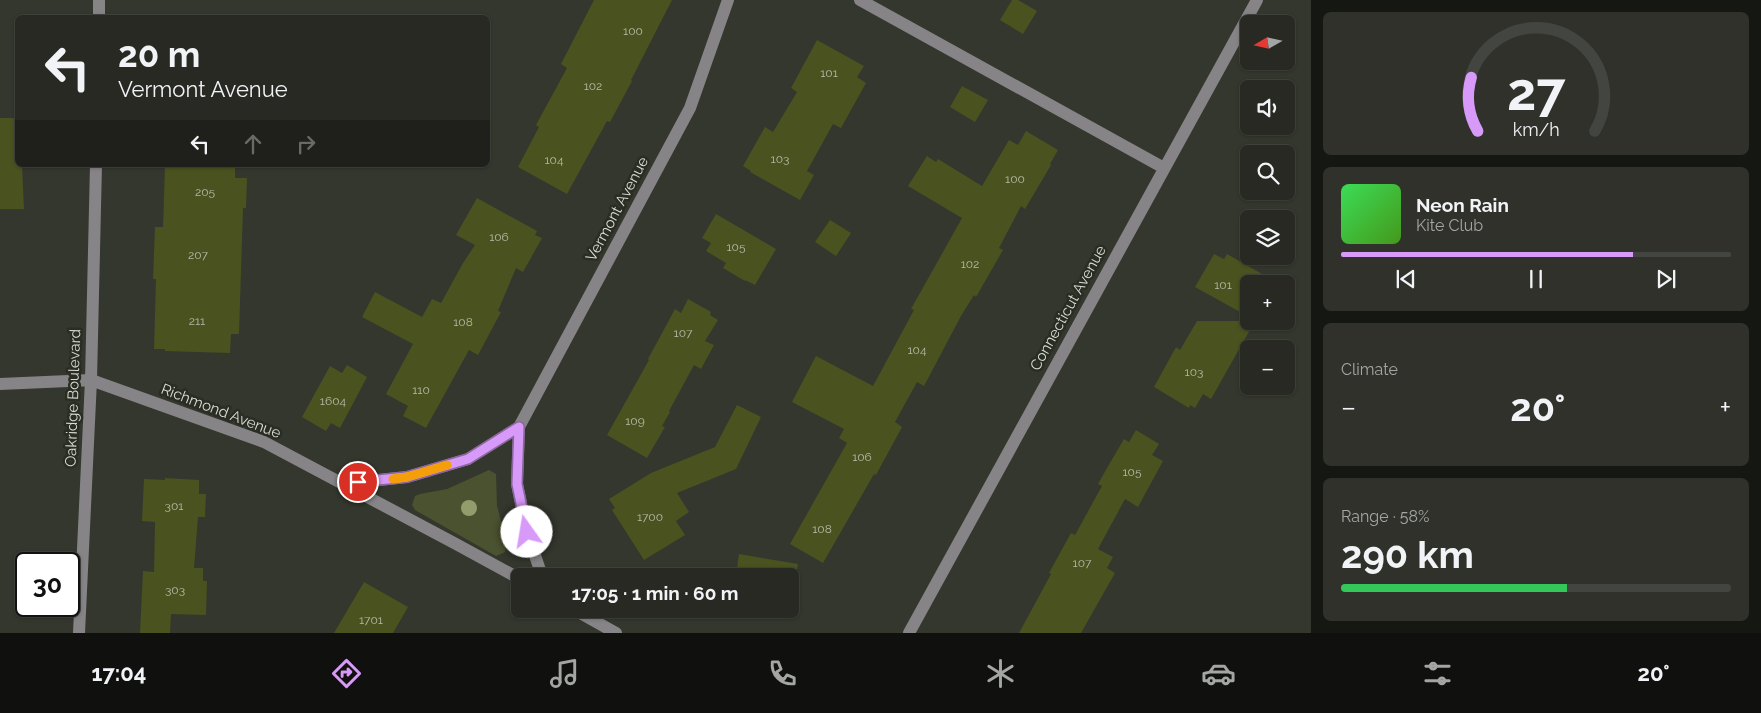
<!DOCTYPE html>
<html lang="en">
<head>
<meta charset="utf-8">
<style>
  body { margin:0; font-family:Raleway,sans-serif; background:#2f312a; color:#f1f3f6; height:100vh; display:flex; flex-direction:column; font-size:19px; white-space:nowrap }
  * { box-sizing:border-box; margin:0 }
  p { font-size:16px; color:#a4a6a5 }
  .icon { flex:none; width:28px; height:28px; fill:none; stroke:currentColor; stroke-width:2; stroke-linecap:round; stroke-linejoin:round }
  .map { position:relative; flex:1; overflow:hidden }
  .sheet { display:flex; flex-direction:column; gap:12px; padding:12px; background:#151713; width:450px }
  .sheet>* { flex:none }
  .guide { position:absolute; left:15px; top:15px; width:475px; height:152px; border-radius:8px; box-shadow:0 1px 4px #0004,0 0 0 1px #434540; background:#272922; color:#f1f3f6; overflow:hidden }
  .needle { width:32px; rotate:261deg }
  .tools { position:absolute; left:1240px; top:15px; display:grid; gap:10px }
  .tools a { display:grid; place-items:center; width:55px; height:55px; border-radius:8px; background:#272922; box-shadow:0 1px 4px #0004,0 0 0 1px #434540; font-size:25px }
  .speed { position:absolute; left:15px; top:552px; display:flex; gap:10px; font-size:25px; font-weight:700; text-align:center }
  .speed>* { display:grid; place-content:center; width:65px; height:65px; border-radius:50%; background:#272922; box-shadow:0 1px 4px #0004,0 0 0 1px #434540; line-height:1 }
  .speed .limit { border:2px solid #111; border-radius:8px; background:#fff; color:#111 }
  .pin { position:absolute; display:grid; place-items:center; width:42px; height:42px; color:#fff; margin:-21px; border:2px solid #fff; border-radius:50%; box-shadow:0 1px 5px #0007 }
  .me { position:absolute; width:55px; margin:-28px; rotate:347deg; stroke-linejoin:round; filter:drop-shadow(0 0 4px #0008) }
  .turn { display:flex; align-items:center; gap:18px; height:105px; padding:0 20px; font-size:22px }
  .turn .icon { width:65px; height:65px; stroke-width:2.5 }
  .turn b { display:block; font-size:35px; line-height:42px }
  .lanes { display:flex; align-items:center; height:48px; padding:0 20px; background:#0003; justify-content:center; gap:25px; direction:ltr }
  .lanes .off { opacity:.35 }
  .big { font-size:38px; font-weight:700; line-height:1.1 }
  .sheet .tile { flex:1; display:flex; flex-direction:column; justify-content:center; gap:8px; min-width:0; padding:0 18px; border-radius:8px; background:#2f312a }
  .sheet .dial { align-items:center; gap:0 }
  .dial svg { height:130px; overflow:visible; fill:none; stroke:#434540; stroke-width:7; stroke-linecap:round; text-anchor:middle }
  .dial text { fill:#f1f3f6; stroke:none }
  .song { display:flex; align-items:center; gap:15px }
  .cover { width:60px; height:60px; border-radius:8px; background:linear-gradient(135deg,hsl(130 70% 55%),hsl(100 70% 35%)) }
  .played { height:5px; border-radius:2px; background:linear-gradient(90deg,#d89af8 75%,#434540 75%) }
  .keys { display:flex; justify-content:space-around; direction:ltr }
  .heat { display:flex; justify-content:space-between; align-items:center; font-size:28px; direction:ltr }
  .charge { height:8px; border-radius:4px; background:linear-gradient(90deg,#34c759 58%,#434540 0) }
  .trip { position:absolute; left:511px; top:568px; width:288px; height:50px; border-radius:8px; background:#272922; box-shadow:0 1px 4px #0004,0 0 0 1px #434540; font-weight:700; line-height:50px; text-align:center }
  .tab-bar { display:flex; height:80px; justify-content:space-around; align-items:center; background:#10100e; color:#a4a6a5 }
  .tab-bar .icon { width:35px; height:35px }
  .tab-bar .active { color:#d89af8 }
  .tab-bar b { font-size:22px; color:#f1f3f6 }
  main { display:flex; flex:1; min-height:0 }
  .map>svg:first-child { display:block }
</style>
</head>
<body>
<main>
<div class="map">
<svg width="1311" height="633" viewBox="0 0 1311 633">
  <rect width="100%" height="100%" fill="#34372d"/>
  <path fill="#4b5230" d="M489,470L496,474L497,506L507,543L505,552L496,556L415,510L412,505L415,496L420,494L447,489Z"/>
  <path fill="#4a5220" d="M594,0H672L631,80L632,81L610,122L607,121L567,194L518,167L539,127L536,125L567,68L561,64Z
    M1012,0H1018L1037,11L1023,34L1000,20Z
    M817,40L864,66L857,77L866,83L841,128L833,124L807,171L814,175L800,200L750,172L751,171L743,166L765,127L773,132L797,92L791,88Z
    M962,86L988,100L975,122L950,107Z
    M0,118H18V165H22L24,209H0Z
    M1026,131L1058,150L1050,164L1051,165L1025,209L1021,206L999,248L1003,250L976,297L974,295L961,316L924,386L917,382L895,422L902,427L876,475L874,474L823,563L790,544L847,443L839,438L844,429L792,402L816,356L873,386L914,310L911,309L962,218L908,186L927,156L936,162L938,159L982,186L1009,140L1018,145Z
    M165,165H235V178H247L246,208H243L239,334H231L230,353L165,351V349H154L156,279H153L155,227H163Z
    M477,198L537,231L535,235L542,238L523,272L516,268L498,311L501,312L478,355L469,350L426,428L403,416L408,406L386,394L413,344L362,317L375,292L422,317L432,299L441,303L463,263L475,245L456,235Z
    M716,214L776,249L755,285L745,280V281L723,268L726,263L706,251L711,243L702,238Z
    M830,220L851,233L836,256L815,242Z
    M1214,254L1224,259L1227,254L1269,278L1268,280L1274,284H1249V317L1195,287Z
    M688,299L711,312L710,315L718,320L705,341L714,345L701,369L694,365L669,411L670,412L662,426L665,427L647,458L607,435L649,360L648,359L675,309L681,313Z
    M1197,321H1255L1211,399L1203,394L1195,408L1190,405L1189,408L1154,387L1176,347L1180,350Z
    M347,365L367,377L340,428L331,423L326,431L302,417L330,366L342,373Z
    M737,405L761,417L736,469L677,493L689,512L676,521L685,535L644,560L612,510L615,508L609,499L651,473L715,447Z
    M1136,430L1159,444L1152,455L1163,461L1138,507L1125,499L1098,549L1113,557L1107,568L1115,573L1081,633H1019L1051,574L1049,573L1071,533L1075,535L1102,486L1098,484L1107,468L1124,439L1129,442Z
    M165,478L199,480V494H206L205,517H198L194,568H203V581H207L206,615L171,614L170,633H140L143,571L154,572L155,522L142,521L144,479L165,480Z
    M739,554L798,564L790,611L778,609H790V576H736Z
    M364,582L408,607L393,633H334Z"/>
  <g fill="none" stroke-linecap="round" stroke-linejoin="round">
    <path stroke="#878488" stroke-width="12" d="M860,0L1164,168
      M99,18V0
      M0,384L91,380L264,442L456,544L520,579
      M342,484L407,477L468,459L519,427
      M542,576L527,532L517,484L519,427L690,108L728,0
      M573,609L616,633
      M79,633L91,380L96,165
      M909,633L1257,0"/>
  </g>
  <circle fill="#929c6c" cx="469" cy="508" r="8"/>
  <g fill="none" stroke-linecap="round" stroke-linejoin="round">
    <defs>
      <path id="route" d="M358,482L407,477L468,459L519,427L517,484L527,532"/>
    </defs>
    <use href="#route" stroke="#8c64a1" stroke-width="12"/>
    <use href="#route" stroke="#d89af8" stroke-width="9"/>
    <path stroke="#f59e0b" stroke-width="9" d="M393,479L407,477L447,465"/>
  </g>
  <g text-anchor="middle" stroke-width="5" stroke-linejoin="round" paint-order="stroke">
    <g font-size="12" fill="#b6baa8">
      <text x="633" y="35">100</text>
      <text x="829" y="77">101</text>
      <text x="593" y="90">102</text>
      <text x="780" y="163">103</text>
      <text x="554" y="164">104</text>
      <text x="1015" y="183">100</text>
      <text x="205" y="196">205</text>
      <text x="499" y="241">106</text>
      <text x="736" y="251">105</text>
      <text x="198" y="259">207</text>
      <text x="970" y="268">102</text>
      <text x="1223" y="289">101</text>
      <text x="197" y="325">211</text>
      <text x="463" y="326">108</text>
      <text x="683" y="337">107</text>
      <text x="917" y="354">104</text>
      <text x="1194" y="376">103</text>
      <text x="421" y="394">110</text>
      <text x="333" y="405">1604</text>
      <text x="635" y="425">109</text>
      <text x="862" y="461">106</text>
      <text x="1132" y="476">105</text>
      <text x="174" y="510">301</text>
      <text x="650" y="521">1700</text>
      <text x="822" y="533">108</text>
      <text x="1082" y="567">107</text>
      <text x="175" y="594">303</text>
      <text x="371" y="624">1701</text>
    </g>
    <g font-size="15" fill="#dadcd6" stroke="#2a2d23">
      <text transform="translate(617 209) rotate(-62)" y="5">Vermont Avenue</text>
      <text transform="translate(1068 308) rotate(-61)" y="5">Connecticut Avenue</text>
      <text transform="translate(73 398) rotate(-88)" y="5">Oakridge Boulevard</text>
      <text transform="translate(221 411) rotate(21)" y="5">Richmond Avenue</text>
    </g>
  </g>
</svg>
<div class="tools">
<a><svg class="needle" viewBox="-14 -14 28 28"><path d="M0-13l5 13h-10z" fill="#e53935"/><path d="M0 13l5-13h-10z" fill="#a4a6a5"/></svg></a>
<a><svg class="icon" aria-label="sound" viewBox="0 0 24 24"><path d="M4 9h4l5-4v14l-5-4H4zM17 9q2 3 0 6"/></svg></a>
<a><svg class="icon" aria-label="search" viewBox="0 0 24 24"><circle cx="10" cy="10" r="6"/><path d="M15 15l6 6"/></svg></a>
<a><svg class="icon" aria-label="layers" viewBox="0 0 24 24"><path d="M12 4l9 5-9 5-9-5zM3 14l9 5 9-5"/></svg></a>
<a>+</a>
<a>−</a>
</div>
<div class="speed"><div class="limit">30</div></div>
<div class="pin" style="left:358px;top:482px;background:#d93025"><svg class="icon" aria-label="arrive" viewBox="0 0 24 24"><path d="M6 21V4h12l-3 4 3 4H6"/></svg></div>
<svg class="me" style="left:527px;top:532px" viewBox="-20 -20 40 40"><circle r="19" fill="#fff"/><path d="M0-13L10 11 0 6-10 11z" fill="#d89af8"/></svg>
<div class="trip">17:05 · 1 min · 60 m</div>
<div class="guide">
<div class="turn"><svg class="icon" aria-label="left" viewBox="0 0 24 24"><path d="M17 20v-9H6M10 6l-5 5 5 5"/></svg><div><b>20 m</b>Vermont Avenue</div></div>
<div class="lanes"><svg class="icon" aria-label="left" viewBox="0 0 24 24"><path d="M17 20v-9H6M10 6l-5 5 5 5"/></svg><svg class="icon off" aria-label="ahead" viewBox="0 0 24 24"><path d="M12 20V5M6 11l6-6 6 6"/></svg><svg class="icon off" aria-label="right" viewBox="0 0 24 24"><path d="M7 20v-9h11M14 6l5 5-5 5"/></svg></div>
</div>
</div>
<section class="sheet">
<div class="tile dial"><svg viewBox="0 0 100 80">
<path d="M14 69A42 42 0 1 1 86 69"/>
<path d="M14 69A42 42 0 0 1 10 36" stroke="#d89af8"/>
<text x="50" y="56" font-size="32" font-weight="700">27</text>
<text x="50" y="72" font-size="11">km/h</text>
</svg></div>
<div class="tile">
<div class="song"><i class="cover"></i><div><b>Neon Rain</b><p>Kite Club</p></div></div>
<div class="played"></div>
<div class="keys"><svg class="icon" aria-label="previous" viewBox="0 0 24 24"><path d="M18 5L8 12l10 7zM5 5v14"/></svg><svg class="icon" aria-label="pause" viewBox="0 0 24 24"><path d="M8 5v14M16 5v14"/></svg><svg class="icon" aria-label="next" viewBox="0 0 24 24"><path d="M6 5l10 7-10 7zM19 5v14"/></svg></div>
</div>
<div class="tile"><p>Climate</p>
<div class="heat"><a>−</a><b class="big">20°</b><a>+</a></div>
</div>
<div class="tile"><p>Range · 58%</p><b class="big">290 km</b><div class="charge"></div></div>
</section>
</main>
<nav class="tab-bar">
<b>17:04</b>
<svg class="icon active" aria-label="directions" viewBox="0 0 24 24"><path d="M12 3l9 9-9 9-9-9zM9 14v-3h6M13 9l2 2-2 2"/></svg>
<svg class="icon" aria-label="music" viewBox="0 0 24 24"><path d="M9 18V5l10-2v13"/><circle cx="6" cy="18" r="3"/><circle cx="16" cy="16" r="3"/></svg>
<svg class="icon" aria-label="phone" viewBox="0 0 24 24"><path d="M5 4h4l2 5-3 2q2 4 5 5l2-3 5 2v4C11 20 4 13 5 4z"/></svg>
<svg class="icon" aria-label="climate" viewBox="0 0 24 24"><path d="M12 3v18M4 7l16 10M4 17L20 7"/></svg>
<svg class="icon" aria-label="car" viewBox="0 0 24 24"><path d="M5 17H2v-5l4-1 3-4h7l3 4 3 1v5h-3M9 17h6M6 11h13"/><circle cx="7" cy="17" r="2"/><circle cx="17" cy="17" r="2"/></svg>
<svg class="icon" aria-label="filters" viewBox="0 0 24 24"><path d="M4 7h16M4 17h16"/><circle cx="9" cy="7" r="2"/><circle cx="15" cy="17" r="2"/></svg>
<b>20°</b>
</nav>
</body>
</html>
